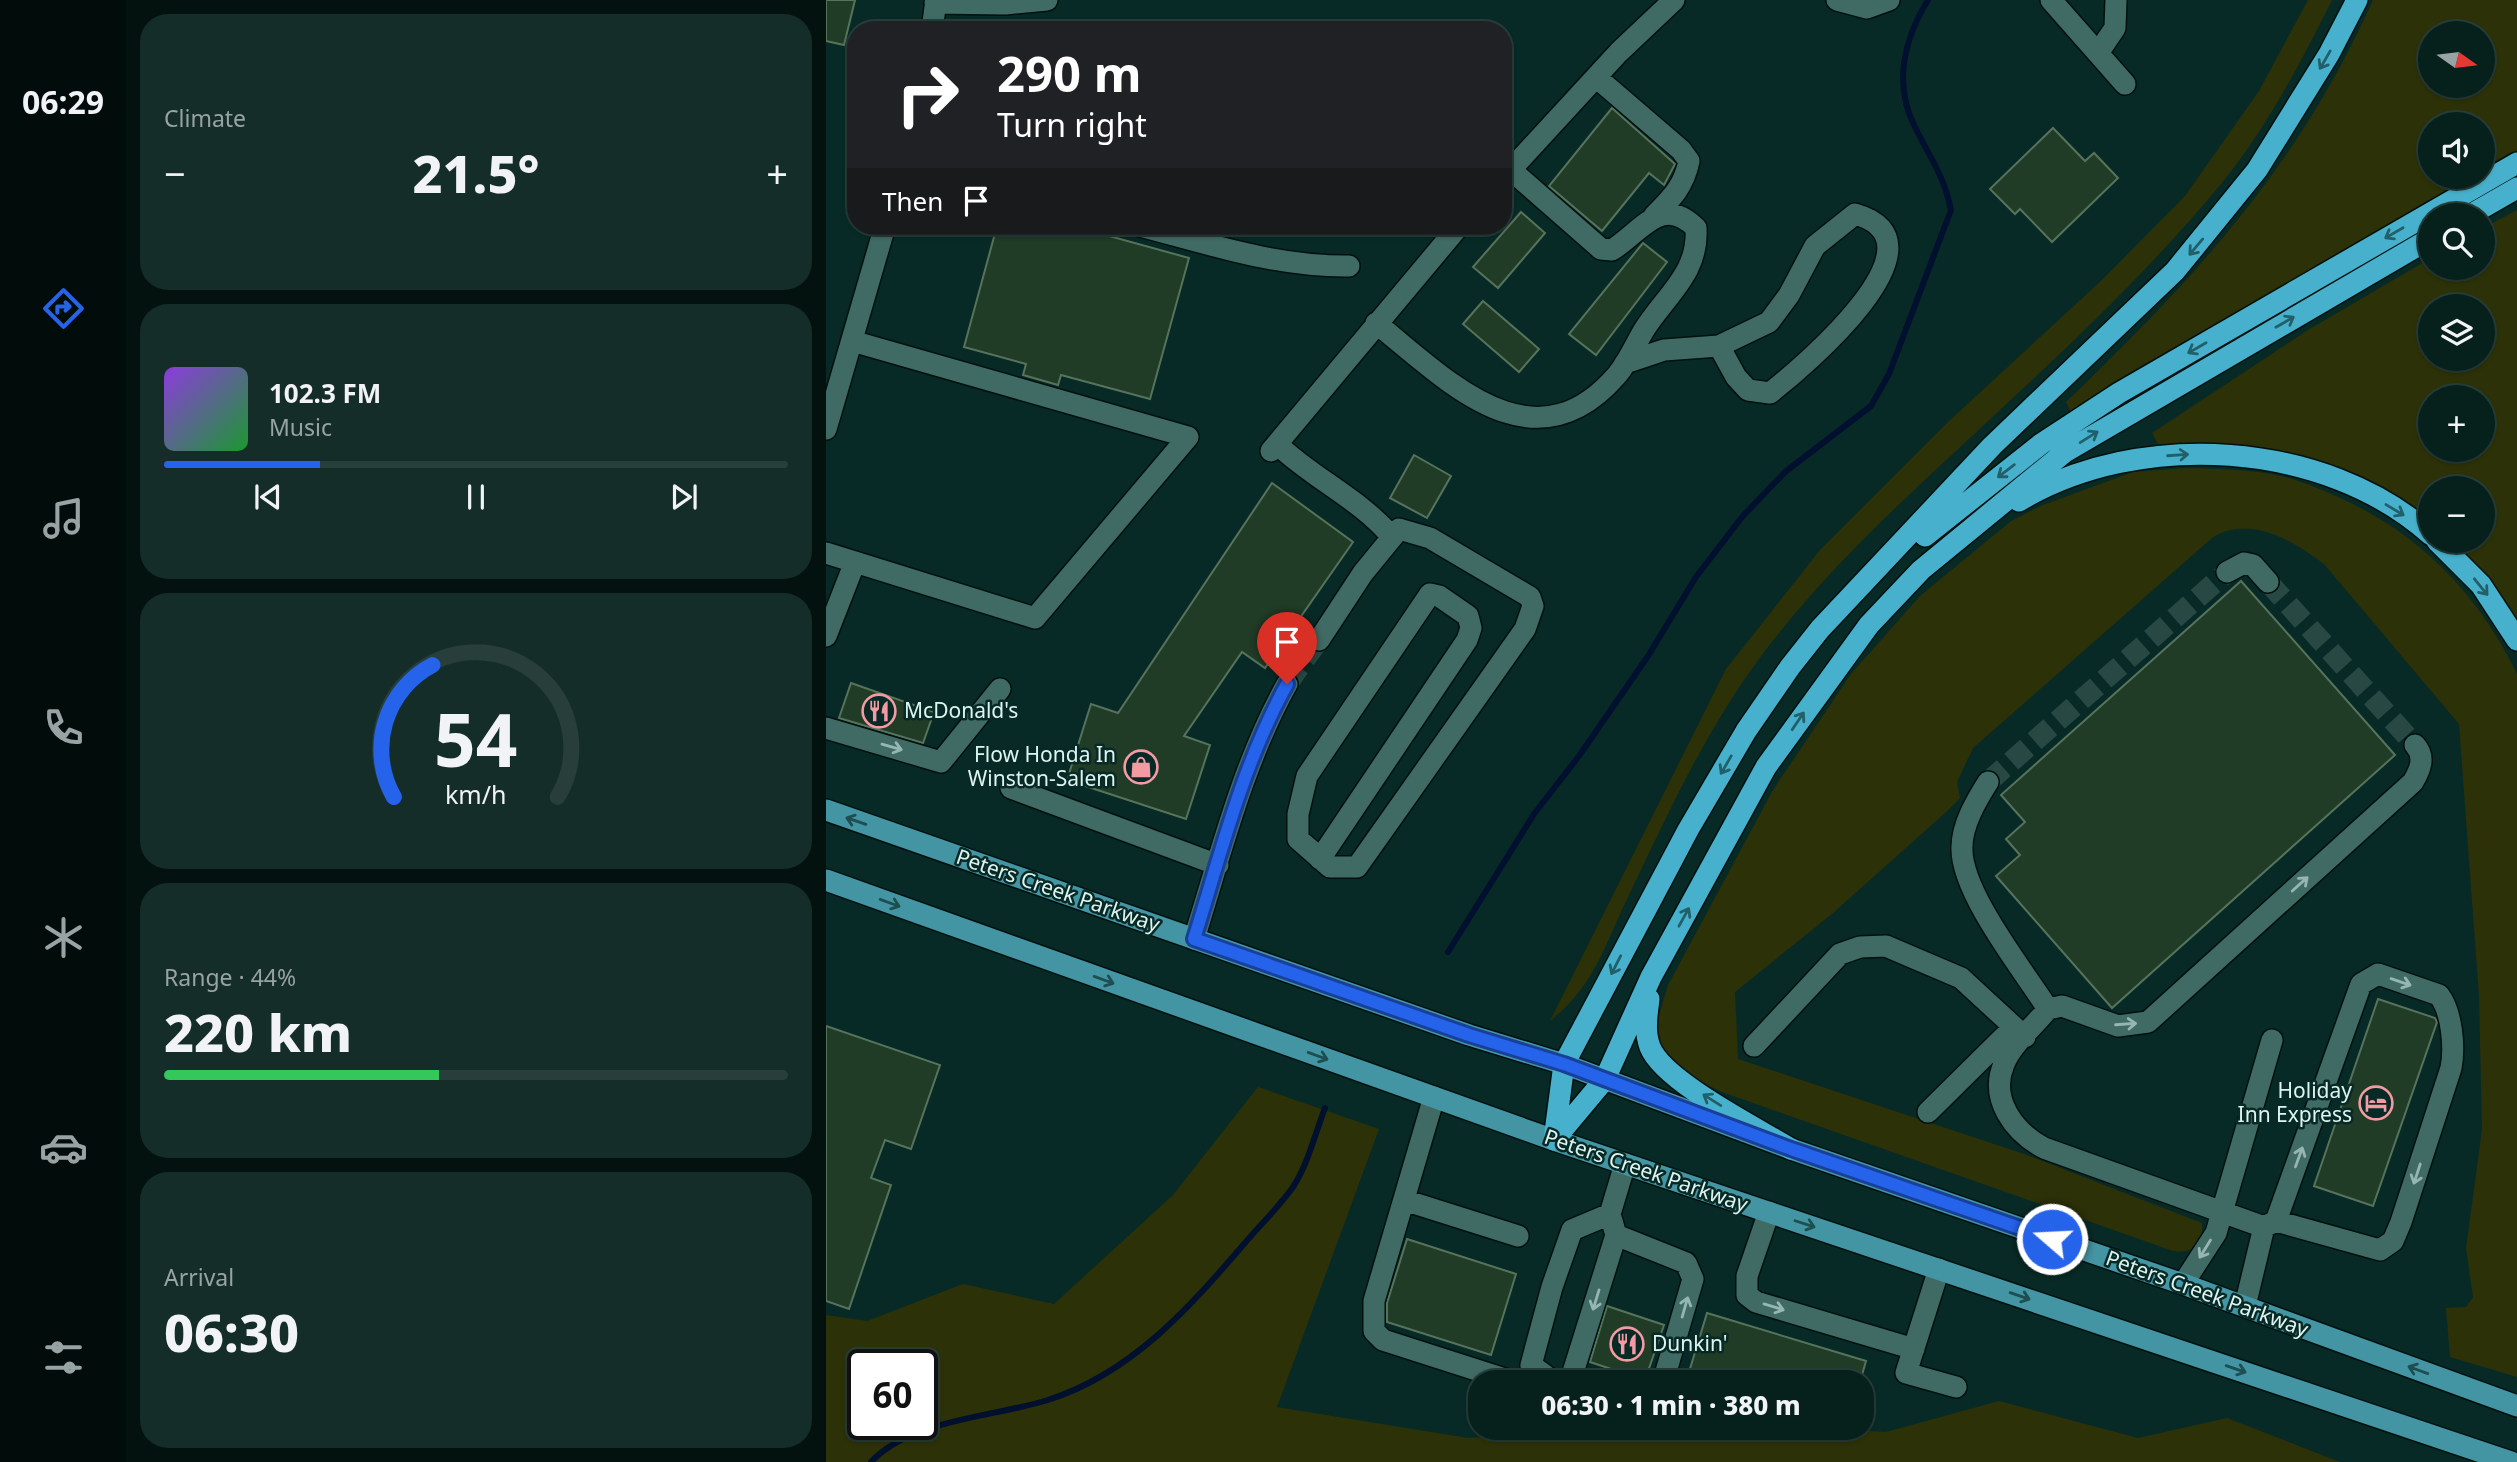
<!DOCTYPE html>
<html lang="en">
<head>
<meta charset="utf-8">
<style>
  body { margin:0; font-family:"Noto Sans",sans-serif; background:#142d29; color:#f1f3f6; height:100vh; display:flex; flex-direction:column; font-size:26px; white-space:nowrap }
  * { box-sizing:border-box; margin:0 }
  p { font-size:23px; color:#98a3a3 }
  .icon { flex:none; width:38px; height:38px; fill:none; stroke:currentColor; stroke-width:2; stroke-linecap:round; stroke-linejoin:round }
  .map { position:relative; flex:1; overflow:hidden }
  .panel { display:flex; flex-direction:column; gap:14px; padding:14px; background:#03120f; width:700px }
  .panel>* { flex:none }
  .banner { position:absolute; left:21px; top:21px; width:665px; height:214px; border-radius:28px; box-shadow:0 2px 5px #0004,0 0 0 2px #273e3b; background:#202124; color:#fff; overflow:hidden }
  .needle { width:46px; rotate:104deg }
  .buttons { position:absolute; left:1592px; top:21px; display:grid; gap:14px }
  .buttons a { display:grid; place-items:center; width:77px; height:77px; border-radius:50%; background:#06201c; box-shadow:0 2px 5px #0004,0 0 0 2px #273e3b; font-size:35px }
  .speed { position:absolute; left:21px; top:1349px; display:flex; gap:14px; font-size:35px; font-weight:700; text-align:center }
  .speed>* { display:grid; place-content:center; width:91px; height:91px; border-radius:50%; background:#06201c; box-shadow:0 2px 5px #0004,0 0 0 2px #273e3b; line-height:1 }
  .speed .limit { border:4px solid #111; border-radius:10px; background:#fff; color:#111 }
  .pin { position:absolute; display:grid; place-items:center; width:60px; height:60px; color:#fff; margin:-72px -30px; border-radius:50% 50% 50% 0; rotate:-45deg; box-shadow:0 0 7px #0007 }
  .pin .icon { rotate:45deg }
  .me { position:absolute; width:77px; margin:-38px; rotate:289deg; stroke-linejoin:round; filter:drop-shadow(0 0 5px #0008) }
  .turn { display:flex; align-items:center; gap:24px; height:147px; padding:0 35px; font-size:32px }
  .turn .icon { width:91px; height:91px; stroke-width:2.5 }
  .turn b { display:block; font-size:49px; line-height:60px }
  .then { display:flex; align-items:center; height:66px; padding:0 35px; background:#0003; gap:14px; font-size:26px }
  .big { font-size:52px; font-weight:800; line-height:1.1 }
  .panel .card { flex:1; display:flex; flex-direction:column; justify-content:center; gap:10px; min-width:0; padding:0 24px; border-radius:28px; background:#142d29 }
  .panel .dial { align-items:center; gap:0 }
  .dial svg { height:182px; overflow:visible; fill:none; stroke:#273e3b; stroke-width:7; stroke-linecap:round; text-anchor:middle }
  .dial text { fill:#f1f3f6; stroke:none }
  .song { display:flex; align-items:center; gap:21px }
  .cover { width:84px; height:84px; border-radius:10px; background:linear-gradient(135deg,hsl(270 70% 55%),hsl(130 70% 35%)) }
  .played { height:7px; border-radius:4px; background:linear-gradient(90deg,#2563eb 25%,#273e3b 25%) }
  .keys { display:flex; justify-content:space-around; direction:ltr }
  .heat { display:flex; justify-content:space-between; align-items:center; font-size:38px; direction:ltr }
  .charge { height:10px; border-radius:5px; background:linear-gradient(90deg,#34c759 44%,#273e3b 0) }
  .trip { position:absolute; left:642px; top:1370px; width:406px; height:70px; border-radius:28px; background:#06201c; box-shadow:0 2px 5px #0004,0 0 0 2px #273e3b; font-weight:800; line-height:70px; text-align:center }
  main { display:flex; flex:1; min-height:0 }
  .dock { display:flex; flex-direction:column; width:126px; justify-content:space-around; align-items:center; background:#020d0b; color:#98a3a3 }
  .dock .icon { width:49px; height:49px }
  .dock .active { color:#2563eb }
  .dock b { font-size:32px; color:#f1f3f6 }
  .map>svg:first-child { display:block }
</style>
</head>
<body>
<main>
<nav class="dock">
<b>06:29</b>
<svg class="icon active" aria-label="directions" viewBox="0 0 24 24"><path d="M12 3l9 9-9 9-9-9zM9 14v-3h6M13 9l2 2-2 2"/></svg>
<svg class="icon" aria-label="music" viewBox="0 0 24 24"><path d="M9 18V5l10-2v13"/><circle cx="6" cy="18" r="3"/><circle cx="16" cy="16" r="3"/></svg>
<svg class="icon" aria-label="phone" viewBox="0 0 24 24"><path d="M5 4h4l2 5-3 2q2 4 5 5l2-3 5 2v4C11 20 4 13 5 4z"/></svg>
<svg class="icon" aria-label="climate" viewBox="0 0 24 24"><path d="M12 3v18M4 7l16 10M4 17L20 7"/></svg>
<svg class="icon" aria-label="car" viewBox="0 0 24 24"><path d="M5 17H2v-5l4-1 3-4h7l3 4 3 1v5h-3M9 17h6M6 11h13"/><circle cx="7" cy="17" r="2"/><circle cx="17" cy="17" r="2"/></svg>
<svg class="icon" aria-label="filters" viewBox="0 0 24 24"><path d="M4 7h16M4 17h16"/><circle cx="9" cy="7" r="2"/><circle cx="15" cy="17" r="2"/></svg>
</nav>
<section class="panel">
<div class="card"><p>Climate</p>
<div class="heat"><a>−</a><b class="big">21.5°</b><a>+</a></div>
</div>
<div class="card">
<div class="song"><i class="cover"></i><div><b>102.3 FM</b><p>Music</p></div></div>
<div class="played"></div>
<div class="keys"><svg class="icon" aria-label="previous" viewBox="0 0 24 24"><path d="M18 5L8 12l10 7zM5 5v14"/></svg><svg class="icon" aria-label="pause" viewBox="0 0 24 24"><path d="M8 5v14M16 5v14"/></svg><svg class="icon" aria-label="next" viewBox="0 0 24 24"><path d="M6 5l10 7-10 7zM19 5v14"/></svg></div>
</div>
<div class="card dial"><svg viewBox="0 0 100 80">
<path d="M14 69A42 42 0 1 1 86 69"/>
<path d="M14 69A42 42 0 0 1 31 11" stroke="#2563eb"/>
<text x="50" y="56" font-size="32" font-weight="700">54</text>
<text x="50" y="72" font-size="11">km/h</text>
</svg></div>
<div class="card"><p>Range · 44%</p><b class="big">220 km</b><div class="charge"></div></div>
<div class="card"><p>Arrival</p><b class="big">06:30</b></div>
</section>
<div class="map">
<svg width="1691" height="1462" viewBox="0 0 1691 1462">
  <rect width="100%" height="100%" fill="#082a26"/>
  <path fill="#2d3107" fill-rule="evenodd" d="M1482,0H1506C1474,64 1440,129 1395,184C1333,259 1261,329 1190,395C1082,497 968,592 892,721C858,777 831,837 803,895C778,946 770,984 724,1021L900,669L994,550L1121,423L1277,279L1359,196L1433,91Z
    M1547,0H1691V152L1657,172V124H1605V177H1649L1245,412L1240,402C1370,277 1472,167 1547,0ZM1605,33H1657V86H1605Z
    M1691,210V622L1650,565L1624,541H1657V488H1605V523L1438,450L1332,444L1326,433L1482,330L1605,258V268H1657V228ZM1605,306H1657V359H1605ZM1605,397H1657V450H1605Z
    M1360,468C1390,469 1420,469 1450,475C1470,479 1491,488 1510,496C1592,532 1652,593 1691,674V1377L1624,1357L1620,1308L1640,1307L1647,1297L1640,1248L1656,1130L1653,996L1633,724L1498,564C1467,540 1422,514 1386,538L1147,748L1131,782L1134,798L1119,813L1007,913L909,992L912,1059L1198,1154L1376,1223C1377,1244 1368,1254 1347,1251L896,1092L854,1072L831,1044L833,1015L842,985L947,790L1025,674L1094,596L1185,521L1217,505L1307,472Z
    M432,1087L553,1129L451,1407L642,1438L798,1428H1002L1060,1432L1173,1401L1312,1438L1401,1418L1514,1462H0V1315L41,1321L137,1284L228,1304L347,1195ZM37,1365H96V1424H37Z"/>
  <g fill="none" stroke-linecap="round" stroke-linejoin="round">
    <path stroke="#00102e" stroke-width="6" d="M622,952L708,814L753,756L822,656L870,577L916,517L959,472L1045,406L1063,374L1125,210C1118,175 1104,158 1089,127C1067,84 1078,39 1102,0
      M45,1462C85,1419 168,1417 222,1400C306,1373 363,1308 418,1244C434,1225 453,1207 467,1187C482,1164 489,1134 499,1108"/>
  </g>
  <path fill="#203b26" stroke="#56735c" stroke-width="2" d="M0,0H29L18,45L0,41Z
    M786,108L849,164L838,185L823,173L776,231L723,186Z
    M1227,128L1259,161L1268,153L1292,178L1226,242L1194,209L1189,214L1164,189Z
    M695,212L719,233L672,288L647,267Z
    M171,226H247L363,258L324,399L235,375L232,385L197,375L200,364L138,347Z
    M817,243L841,262L770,355L743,334Z
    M657,301L713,349L693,372L637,324Z
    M588,455L625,476L601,518L564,498Z
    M446,483L527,542L439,668L416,652L358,736L384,745L360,819L241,780L265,704L292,713Z
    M1415,581L1569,755L1286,1008L1170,876L1194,855L1180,839L1199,822L1175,795Z
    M25,683L108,712L97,743L13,718Z
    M1552,999L1609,1018L1611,1022L1547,1206L1488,1186Z
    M0,1026L114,1065L85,1149L59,1140L45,1178L65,1185L23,1309L0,1301Z
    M581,1239L690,1274L665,1355L561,1322V1303Z
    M781,1306L838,1325L819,1380L764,1362Z
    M881,1313L1040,1361L1034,1382H860Z"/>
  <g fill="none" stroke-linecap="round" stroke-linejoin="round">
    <path stroke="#284844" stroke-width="21" stroke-dasharray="21 10" stroke-linecap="butt" d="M1442,582L1589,745
      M461,684L493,640
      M1162,782L1401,572"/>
    <defs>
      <path id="minor" d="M1011,0L1041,8L1063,0
        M1225,0L1299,84
        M109,3L179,4L221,0
        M106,30L110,0
        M1272,53L1289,28L1290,0
        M770,77L855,150L863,161C858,186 846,198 828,216
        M677,178L793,52L848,0
        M314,226C383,244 451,267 523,266
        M550,323C621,380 707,472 791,375C802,362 809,345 818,330C840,295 873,273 870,228C836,194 816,231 786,250L775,249L685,170
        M799,363L838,350L893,346L910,377L922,390L944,393C978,366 1127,241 1029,214L989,246L963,295L943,322L893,346
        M0,429L59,226
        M451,444C486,478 534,499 565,536
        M445,451L633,226
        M0,553L209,618L362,437L26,341
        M1401,572L1418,563L1427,565L1442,582
        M0,636L29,562
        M493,640L537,573L573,529L604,538L704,597L707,606L699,629L531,867H504L472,839V814L481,776L604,594L613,596L642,616L645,628L641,640L494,859
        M0,728L115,762L174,689
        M1162,782C1150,801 1136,825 1136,847C1134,891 1197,970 1222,1009
        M185,788L392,865
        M368,939C395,853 417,763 461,684
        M928,1046L1014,954L1034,947L1060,946L1135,978L1199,1037
        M608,1097L548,1301V1331L557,1340L688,1382
        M1102,1112L1188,1027
        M799,1164L784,1214L790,1235L860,1263L867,1279L837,1382
        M578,1200L692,1236
        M943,1212L921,1276V1295L930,1302L1088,1349
        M1450,1221L1535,984L1552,974L1613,995C1626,1012 1629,1047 1625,1068L1575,1222L1567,1241L1554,1250L1450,1221L1438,1227L1218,1148C1188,1132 1163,1099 1178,1064C1186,1044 1209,1025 1222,1009L1236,1006L1292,1026L1322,1022L1587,782C1594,770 1600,757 1589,745
        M1113,1269L1080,1373L1130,1387
        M1357,1284L1390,1233L1446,1040
        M1419,1306L1438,1227
        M728,1382L705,1365L726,1287L746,1230L784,1214
        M744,1382L790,1235"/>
      <path id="major" d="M0,810L643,1035L738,1064L965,1149L1357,1284L1691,1406
        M0,880L728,1140L1685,1462"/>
      <path id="highway" d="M1644,215L1691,188
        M1193,501C1313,429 1499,440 1605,535
        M1099,536L1215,444L1293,393L1691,163
        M1611,541L1655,585L1691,640
        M823,999C821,1015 818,1031 824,1047C837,1081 931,1128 965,1149
        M728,1140L738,1064L862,830L920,731L964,667L994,629L1166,446L1349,271L1431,170L1503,54L1531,0
        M728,1140L779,1079L825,977L940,767L1043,625L1095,570L1239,452L1605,238"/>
    </defs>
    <use href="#minor" stroke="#00110f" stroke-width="24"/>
    <use href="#major" stroke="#00110f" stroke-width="24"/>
    <use href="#highway" stroke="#00110f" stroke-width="24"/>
    <use href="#minor" stroke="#406b64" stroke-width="21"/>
    <use href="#major" stroke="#4495a3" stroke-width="21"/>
    <use href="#highway" stroke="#47b1cd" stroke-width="21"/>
  </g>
  <defs><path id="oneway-shaft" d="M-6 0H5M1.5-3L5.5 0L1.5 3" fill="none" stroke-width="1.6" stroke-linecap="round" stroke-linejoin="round" transform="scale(1.75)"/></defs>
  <g stroke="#216069">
    <use href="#oneway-shaft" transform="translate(1499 60) rotate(120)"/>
    <use href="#oneway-shaft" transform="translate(1568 233) rotate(150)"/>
    <use href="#oneway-shaft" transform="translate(1370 247) rotate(130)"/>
    <use href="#oneway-shaft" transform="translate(1459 322) rotate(-30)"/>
    <use href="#oneway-shaft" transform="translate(1371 348) rotate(150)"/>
    <use href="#oneway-shaft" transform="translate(1263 437) rotate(-32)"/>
    <use href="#oneway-shaft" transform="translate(1352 455) rotate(-4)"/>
    <use href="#oneway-shaft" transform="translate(1180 471) rotate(143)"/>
    <use href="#oneway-shaft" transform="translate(1569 510) rotate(31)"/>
    <use href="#oneway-shaft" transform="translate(1655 587) rotate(51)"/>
    <use href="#oneway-shaft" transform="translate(972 721) rotate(-56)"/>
    <use href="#oneway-shaft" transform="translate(900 765) rotate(120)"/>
    <use href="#oneway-shaft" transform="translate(858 917) rotate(-61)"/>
    <use href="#oneway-shaft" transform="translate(790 965) rotate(117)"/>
    <use href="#oneway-shaft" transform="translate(886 1100) rotate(-148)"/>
  </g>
  <g stroke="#96b6b1">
    <use href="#oneway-shaft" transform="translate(66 747) rotate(16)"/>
    <use href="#oneway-shaft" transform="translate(1474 884) rotate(-42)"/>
    <use href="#oneway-shaft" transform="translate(1575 982) rotate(19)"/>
    <use href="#oneway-shaft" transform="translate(1300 1024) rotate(-4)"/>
    <use href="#oneway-shaft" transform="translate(1473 1157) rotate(-70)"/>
    <use href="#oneway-shaft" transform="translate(1591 1174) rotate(108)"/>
    <use href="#oneway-shaft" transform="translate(1379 1249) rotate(122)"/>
    <use href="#oneway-shaft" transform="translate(770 1300) rotate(107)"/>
    <use href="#oneway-shaft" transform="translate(859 1307) rotate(-74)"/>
    <use href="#oneway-shaft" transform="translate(948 1307) rotate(17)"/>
  </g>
  <g stroke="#1d4f52">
    <use href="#oneway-shaft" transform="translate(30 821) rotate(-161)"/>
    <use href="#oneway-shaft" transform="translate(64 903) rotate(20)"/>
    <use href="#oneway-shaft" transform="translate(278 980) rotate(20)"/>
    <use href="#oneway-shaft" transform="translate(492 1056) rotate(20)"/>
    <use href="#oneway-shaft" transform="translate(979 1224) rotate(18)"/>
    <use href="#oneway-shaft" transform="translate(1194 1296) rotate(19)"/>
    <use href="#oneway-shaft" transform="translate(1410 1369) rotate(19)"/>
    <use href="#oneway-shaft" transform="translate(1592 1370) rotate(-160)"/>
  </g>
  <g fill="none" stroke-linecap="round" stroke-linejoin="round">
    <defs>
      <path id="route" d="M461,684C417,763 395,853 368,939L643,1035L738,1064L965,1149L1226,1239"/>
    </defs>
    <use href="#route" stroke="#184099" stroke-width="18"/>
    <use href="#route" stroke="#2563eb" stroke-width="12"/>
  </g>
  <defs>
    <symbol id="restaurant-ring" viewBox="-11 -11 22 22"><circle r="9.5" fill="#082a26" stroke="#f49aa3" stroke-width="1.5"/><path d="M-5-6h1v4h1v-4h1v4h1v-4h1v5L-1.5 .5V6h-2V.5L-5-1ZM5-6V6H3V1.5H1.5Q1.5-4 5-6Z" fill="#f49aa3"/></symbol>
    <symbol id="shop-ring" viewBox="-11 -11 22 22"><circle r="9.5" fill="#082a26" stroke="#f49aa3" stroke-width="1.5"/><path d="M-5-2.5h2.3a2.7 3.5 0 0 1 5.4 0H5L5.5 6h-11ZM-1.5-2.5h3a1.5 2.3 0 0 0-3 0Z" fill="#f49aa3"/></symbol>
    <symbol id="hotel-ring" viewBox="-11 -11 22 22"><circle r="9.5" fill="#082a26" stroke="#f49aa3" stroke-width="1.5"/><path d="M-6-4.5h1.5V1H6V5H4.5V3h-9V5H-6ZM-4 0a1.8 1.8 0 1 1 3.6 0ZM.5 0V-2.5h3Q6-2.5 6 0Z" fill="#f49aa3"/></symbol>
  </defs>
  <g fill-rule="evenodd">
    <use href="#restaurant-ring" x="34" y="692" width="38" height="38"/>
    <use href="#shop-ring" x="296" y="748" width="38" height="38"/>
    <use href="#hotel-ring" x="1531" y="1084" width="38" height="38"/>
    <use href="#restaurant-ring" x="782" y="1325" width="38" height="38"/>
  </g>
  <g text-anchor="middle" stroke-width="5" stroke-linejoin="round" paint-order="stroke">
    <g font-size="21" fill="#ddf4f0" stroke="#082a26" text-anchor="start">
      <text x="78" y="718">McDonald's</text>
      <text x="290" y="762" text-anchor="end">Flow Honda In<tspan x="290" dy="24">Winston-Salem</tspan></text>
      <text x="1526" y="1098" text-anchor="end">Holiday<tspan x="1526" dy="24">Inn Express</tspan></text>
      <text x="826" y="1351">Dunkin'</text>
    </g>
    <g font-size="21" fill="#ddf4f0" stroke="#082a26">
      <text transform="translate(232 891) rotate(19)" y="7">Peters Creek Parkway</text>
      <text transform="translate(820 1171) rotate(19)" y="7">Peters Creek Parkway</text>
      <text transform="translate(1381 1294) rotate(20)" y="7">Peters Creek Parkway</text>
    </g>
  </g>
</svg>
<div class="buttons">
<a><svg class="needle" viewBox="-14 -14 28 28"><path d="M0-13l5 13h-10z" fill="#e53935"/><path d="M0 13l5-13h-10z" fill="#98a3a3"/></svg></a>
<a><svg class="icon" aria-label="sound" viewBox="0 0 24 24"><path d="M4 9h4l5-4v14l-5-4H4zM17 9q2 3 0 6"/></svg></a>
<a><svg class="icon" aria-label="search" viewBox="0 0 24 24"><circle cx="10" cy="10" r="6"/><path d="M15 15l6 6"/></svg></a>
<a><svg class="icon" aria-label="layers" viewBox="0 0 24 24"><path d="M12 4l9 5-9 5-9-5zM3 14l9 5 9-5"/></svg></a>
<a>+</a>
<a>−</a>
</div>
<div class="speed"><div class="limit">60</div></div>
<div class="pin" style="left:461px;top:684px;background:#d93025"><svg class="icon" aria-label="arrive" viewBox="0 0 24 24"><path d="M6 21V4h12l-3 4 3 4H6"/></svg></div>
<svg class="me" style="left:1226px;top:1239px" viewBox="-20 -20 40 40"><circle r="17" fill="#2563eb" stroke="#fff" stroke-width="3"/><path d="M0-11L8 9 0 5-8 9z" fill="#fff"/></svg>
<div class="trip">06:30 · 1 min · 380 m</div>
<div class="banner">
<div class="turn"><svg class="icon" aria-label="right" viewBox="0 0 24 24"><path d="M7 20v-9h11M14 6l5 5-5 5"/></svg><div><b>290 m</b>Turn right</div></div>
<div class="then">Then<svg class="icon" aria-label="arrive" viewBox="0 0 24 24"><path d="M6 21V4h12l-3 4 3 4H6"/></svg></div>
</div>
</div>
</main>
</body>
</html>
